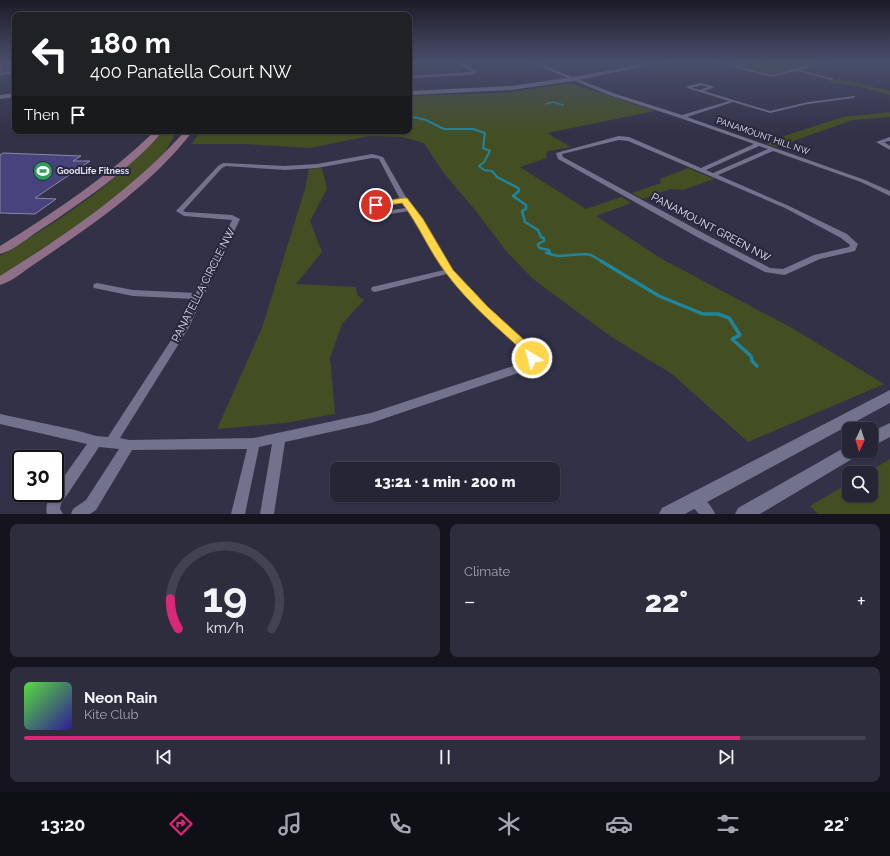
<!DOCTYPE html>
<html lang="en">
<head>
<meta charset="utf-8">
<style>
  body { margin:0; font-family:Raleway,sans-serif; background:#2e2d3e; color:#f1f3f6; height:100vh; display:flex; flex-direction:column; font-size:15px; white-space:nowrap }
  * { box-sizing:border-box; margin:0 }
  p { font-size:13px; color:#a4a5ad }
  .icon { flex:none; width:22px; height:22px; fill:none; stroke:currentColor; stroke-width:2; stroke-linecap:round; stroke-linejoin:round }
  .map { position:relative; height:514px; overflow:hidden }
  .side { display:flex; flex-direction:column; gap:10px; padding:10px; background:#15141e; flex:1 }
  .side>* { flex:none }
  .hud { position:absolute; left:12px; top:12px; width:400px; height:122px; border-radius:8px; box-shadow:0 1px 3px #0004,0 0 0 1px #424251; background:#202124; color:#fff; overflow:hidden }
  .needle { width:26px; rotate:184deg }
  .tools { position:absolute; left:842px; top:422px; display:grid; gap:8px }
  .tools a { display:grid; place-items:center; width:36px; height:36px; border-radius:8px; background:#262536; box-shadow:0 1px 3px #0004,0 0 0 1px #424251; font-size:20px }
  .speed { position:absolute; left:12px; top:450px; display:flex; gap:8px; font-size:20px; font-weight:700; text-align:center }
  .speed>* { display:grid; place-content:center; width:52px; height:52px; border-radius:50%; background:#262536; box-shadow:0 1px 3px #0004,0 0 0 1px #424251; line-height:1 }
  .speed .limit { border:2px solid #111; border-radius:6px; background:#fff; color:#111 }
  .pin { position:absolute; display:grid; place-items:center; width:34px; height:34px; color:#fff; margin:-17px; border:2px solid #fff; border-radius:50%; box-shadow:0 1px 4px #0007 }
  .me { position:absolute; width:44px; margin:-22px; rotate:323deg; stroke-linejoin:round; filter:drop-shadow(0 0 3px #0008) }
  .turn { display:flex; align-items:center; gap:14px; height:84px; padding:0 12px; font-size:18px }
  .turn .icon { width:52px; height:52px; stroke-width:2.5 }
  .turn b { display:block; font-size:28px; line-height:34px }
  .then { display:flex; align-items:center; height:38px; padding:0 12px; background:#0003; gap:8px; font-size:15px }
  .big { font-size:30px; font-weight:800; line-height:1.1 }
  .side .card { flex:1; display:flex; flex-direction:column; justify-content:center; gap:6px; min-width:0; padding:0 14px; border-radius:8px; background:#2e2d3e }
  .side .dial { align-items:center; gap:0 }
  .dial svg { height:104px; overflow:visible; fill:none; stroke:#424251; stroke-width:7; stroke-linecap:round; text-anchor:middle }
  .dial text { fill:#f1f3f6; stroke:none }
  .song { display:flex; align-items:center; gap:12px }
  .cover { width:48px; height:48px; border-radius:6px; background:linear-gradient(135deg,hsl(110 70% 55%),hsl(250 70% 35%)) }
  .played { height:4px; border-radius:2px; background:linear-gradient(90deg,#db2777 85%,#424251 85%) }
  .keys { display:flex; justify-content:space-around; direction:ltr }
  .heat { display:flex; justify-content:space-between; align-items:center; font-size:22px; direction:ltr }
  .side .tiles { flex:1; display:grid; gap:10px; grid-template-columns:1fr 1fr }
  .card:last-child { grid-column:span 2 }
  .trip { position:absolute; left:330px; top:462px; width:230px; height:40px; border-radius:8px; background:#262536; box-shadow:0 1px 3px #0004,0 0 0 1px #424251; font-weight:800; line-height:40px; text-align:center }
  .menu { display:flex; height:64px; justify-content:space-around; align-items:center; background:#0f0f16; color:#a4a5ad }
  .menu .icon { width:28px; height:28px }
  .menu .selected { color:#db2777 }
  .menu b { font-size:18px; color:#f1f3f6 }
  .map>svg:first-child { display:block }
</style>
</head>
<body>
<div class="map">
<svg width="890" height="514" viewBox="0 0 890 514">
  <rect width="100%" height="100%" fill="#323148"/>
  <path fill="#434f23" d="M722,62H822V63L771,74Z
    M839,79L890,91V95L858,86L827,82Z
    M566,84L577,85L655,111L547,133L571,147L548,151L546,154L547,158L520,167L586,209L621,197L631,203L596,216L662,259L792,328L884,384L748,442L672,374L610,336L533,279L507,252L475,210L443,172L424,143L403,137L369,136L310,148L246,144H191L201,131H409V96L503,93Z
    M890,112V117L853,120L776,147L766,144L787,135L843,117Z
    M164,131H177L165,152L132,184L91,216L0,277V256C31,237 62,218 92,196C118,176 141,154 164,131Z
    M322,168L327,189L310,221L322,252L296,284L356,287L357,295L364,300L342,324L330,358L335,414L285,423L217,429L262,328L305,189L309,169Z
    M688,168L714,179L683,190L670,189L643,199L632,193L661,183L660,179Z
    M890,459V514H818L810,506L849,483V495H871V473H867Z"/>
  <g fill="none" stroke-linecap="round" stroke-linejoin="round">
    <path stroke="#21849d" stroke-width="1.5" d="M546,104L553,102L563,105"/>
    <path stroke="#21849d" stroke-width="2" d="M409,116L426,120L444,129H473L485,133L483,148L490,151L484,162L479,166L484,170L492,171L498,178"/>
    <path stroke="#21849d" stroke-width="2.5" d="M497,177L518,188L519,191L513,196L526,205V209L522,211L525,222L538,230L541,237L544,238V241L538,244L539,248L549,250L550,252L546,253L558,256L585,254L591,255L603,262"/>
    <path stroke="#21849d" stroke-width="3.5" d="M601,261L659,296L703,314H718L729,318L740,335L732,339L751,356L752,361L757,366"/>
  </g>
  <path fill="#47437d" stroke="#8a8aa5" d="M0,62H15V74L6,73L0,75Z
    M3,153L81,156L73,161H90L35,198L56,199L35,214L0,213V155Z"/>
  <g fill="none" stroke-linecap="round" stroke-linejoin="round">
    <path fill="#72728c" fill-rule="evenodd" d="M456,62H461L477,72L472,75L409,78V76L472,72Z
      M529,62H535L613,93L682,115L729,101L687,88L688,86L701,83L715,87L704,91L770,111L808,102L855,96V97L853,98L808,104L770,113L733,102L687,117L865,180L890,191V196L861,182L773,151L718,175L789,206L847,234L858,244L855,251L820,259L787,274L784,275L765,272L699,238L558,159L556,153L619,136L629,137L701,168L754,144L680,118L609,95ZM701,85L708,87L700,90L692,88ZM619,140L628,141L785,208L841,238L850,245L849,247L814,255L783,269L770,268L705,234L563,157L562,154ZM759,146L768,149L713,173L706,170Z
      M715,62H722L771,75L823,62H830L800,70L834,79L832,80L797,71L771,77Z
      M890,137V141L884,142L890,146V150L876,142Z
      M372,154L383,157L407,199L423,219L452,270L488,308L534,349L537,358L533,368L371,423L285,442L274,514H260L272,444L259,447L245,514H231L247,449L132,450L96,510L90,514H71L73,509L86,500L119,449L99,447L61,504L60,509L63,514H47C45,506 48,499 52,493H55V489L87,444L0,424V414L75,430L96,436L108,437L179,328L193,299L133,296L94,288L93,286L94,284L97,283L133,290L196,293L232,220L184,216L176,211L218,166L223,163L285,166L317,164ZM372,158L379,159L400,199L374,204L367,209L371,214L378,216L409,211L416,220L444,270L372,287L371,289L372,291L375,292L447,274L482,312L526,354L527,358L525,362L371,413L254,438L129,440L120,438L188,329L240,219L232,215L186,212L183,211L222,168L226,166L285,170L317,168ZM402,202L406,208L378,212L374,209L378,207Z
      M696,493C704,497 712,506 715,514H699L691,505L689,500L691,495Z"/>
    <path fill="#72728c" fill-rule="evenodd" d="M655,62H666L573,81L511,90L409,95V91L511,86L573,77Z
      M15,93V97L0,99V95Z
      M890,390V403L685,514H659L662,508Z
      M890,423V437L871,447V432Z
      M849,445V451H860L857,456L760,514H735L738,508Z"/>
    <path fill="#8f6e88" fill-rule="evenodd" d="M155,131H163C132,169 75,207 34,234C24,241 12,251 0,254V246C55,212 108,176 155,131Z
      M185,131H193C152,184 94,224 39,261C27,268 14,281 0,285V276C67,234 132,190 185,131Z"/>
  </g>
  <linearGradient id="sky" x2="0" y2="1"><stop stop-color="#1c1b28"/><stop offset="0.46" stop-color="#494e6a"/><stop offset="1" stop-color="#494e6a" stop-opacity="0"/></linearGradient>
  <rect width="890" height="134" fill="url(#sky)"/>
  <path fill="#ffd54a" stroke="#a68a30" d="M404,198H407L423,219L453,270L488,307L534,349L538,358L536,361H528L525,353C498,328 468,303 446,273C429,251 419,225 402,203L376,207L372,205L376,202Z"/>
  <defs>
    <symbol id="stadium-disc" viewBox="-11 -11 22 22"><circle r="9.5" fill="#2e9e5b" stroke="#28273d"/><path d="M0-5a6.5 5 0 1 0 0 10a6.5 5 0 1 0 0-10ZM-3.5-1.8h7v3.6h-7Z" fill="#fff"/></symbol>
  </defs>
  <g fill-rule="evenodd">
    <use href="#stadium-disc" x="32" y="160" width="22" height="22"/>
  </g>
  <g text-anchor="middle" stroke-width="4" stroke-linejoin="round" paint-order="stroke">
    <g font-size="9" fill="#dfe0ee" stroke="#28273d">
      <text transform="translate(763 136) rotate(19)" y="3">PANAMOUNT HILL NW</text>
    </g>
    <g font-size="9" font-weight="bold" fill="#dfe0ee" stroke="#28273d" text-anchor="start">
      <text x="57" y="174">GoodLife Fitness</text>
    </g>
    <g font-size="11" fill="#dfe0ee" stroke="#28273d">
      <text transform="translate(711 227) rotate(28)" y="4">PANAMOUNT GREEN NW</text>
      <text transform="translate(203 285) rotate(-63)" y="4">PANATELLA CIRCLE NW</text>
    </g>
  </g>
</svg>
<div class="tools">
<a><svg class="needle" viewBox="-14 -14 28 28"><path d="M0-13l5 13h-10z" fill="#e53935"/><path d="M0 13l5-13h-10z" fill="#a4a5ad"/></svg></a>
<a><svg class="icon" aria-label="search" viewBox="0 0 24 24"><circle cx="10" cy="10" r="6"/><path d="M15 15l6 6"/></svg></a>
</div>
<div class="speed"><div class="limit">30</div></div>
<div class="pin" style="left:376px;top:205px;background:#d93025"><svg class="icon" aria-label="arrive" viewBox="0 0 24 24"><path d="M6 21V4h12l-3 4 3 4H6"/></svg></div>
<svg class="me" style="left:532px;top:358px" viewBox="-20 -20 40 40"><circle r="17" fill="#ffd54a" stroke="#fff" stroke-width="3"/><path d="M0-11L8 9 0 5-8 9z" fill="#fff"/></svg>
<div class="trip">13:21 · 1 min · 200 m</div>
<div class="hud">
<div class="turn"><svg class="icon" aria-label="left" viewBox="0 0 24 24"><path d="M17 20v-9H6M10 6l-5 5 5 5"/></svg><div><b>180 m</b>400 Panatella Court NW</div></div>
<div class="then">Then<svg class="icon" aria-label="arrive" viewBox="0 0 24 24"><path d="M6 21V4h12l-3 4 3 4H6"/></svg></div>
</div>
</div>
<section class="side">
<div class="tiles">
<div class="card dial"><svg viewBox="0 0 100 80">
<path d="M14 69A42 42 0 1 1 86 69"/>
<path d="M14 69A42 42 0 0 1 8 46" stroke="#db2777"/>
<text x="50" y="56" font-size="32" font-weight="700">19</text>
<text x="50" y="72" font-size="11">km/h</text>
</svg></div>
<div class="card"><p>Climate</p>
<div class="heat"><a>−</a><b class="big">22°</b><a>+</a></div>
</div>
<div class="card">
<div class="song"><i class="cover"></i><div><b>Neon Rain</b><p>Kite Club</p></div></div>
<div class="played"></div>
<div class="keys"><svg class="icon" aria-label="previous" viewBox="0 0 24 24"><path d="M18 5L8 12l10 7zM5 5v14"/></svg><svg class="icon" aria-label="pause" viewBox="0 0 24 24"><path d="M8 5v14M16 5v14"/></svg><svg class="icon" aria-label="next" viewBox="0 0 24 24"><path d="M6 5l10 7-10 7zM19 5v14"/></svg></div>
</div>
</div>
</section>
<nav class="menu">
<b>13:20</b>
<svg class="icon selected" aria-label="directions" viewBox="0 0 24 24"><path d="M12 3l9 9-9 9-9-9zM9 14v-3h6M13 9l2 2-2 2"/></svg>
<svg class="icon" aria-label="music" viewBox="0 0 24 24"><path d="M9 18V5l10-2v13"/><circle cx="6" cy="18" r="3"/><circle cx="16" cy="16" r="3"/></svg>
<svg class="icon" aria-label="phone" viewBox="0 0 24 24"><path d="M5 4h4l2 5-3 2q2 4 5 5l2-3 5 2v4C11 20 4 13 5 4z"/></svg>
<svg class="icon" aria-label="climate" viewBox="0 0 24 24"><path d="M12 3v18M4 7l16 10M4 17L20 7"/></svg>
<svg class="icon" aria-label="car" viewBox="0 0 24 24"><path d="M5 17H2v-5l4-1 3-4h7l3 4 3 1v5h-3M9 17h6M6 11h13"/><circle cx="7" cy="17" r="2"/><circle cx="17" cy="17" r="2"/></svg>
<svg class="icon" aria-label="filters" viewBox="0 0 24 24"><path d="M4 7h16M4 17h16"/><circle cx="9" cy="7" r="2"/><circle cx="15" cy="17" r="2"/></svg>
<b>22°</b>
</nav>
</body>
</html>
